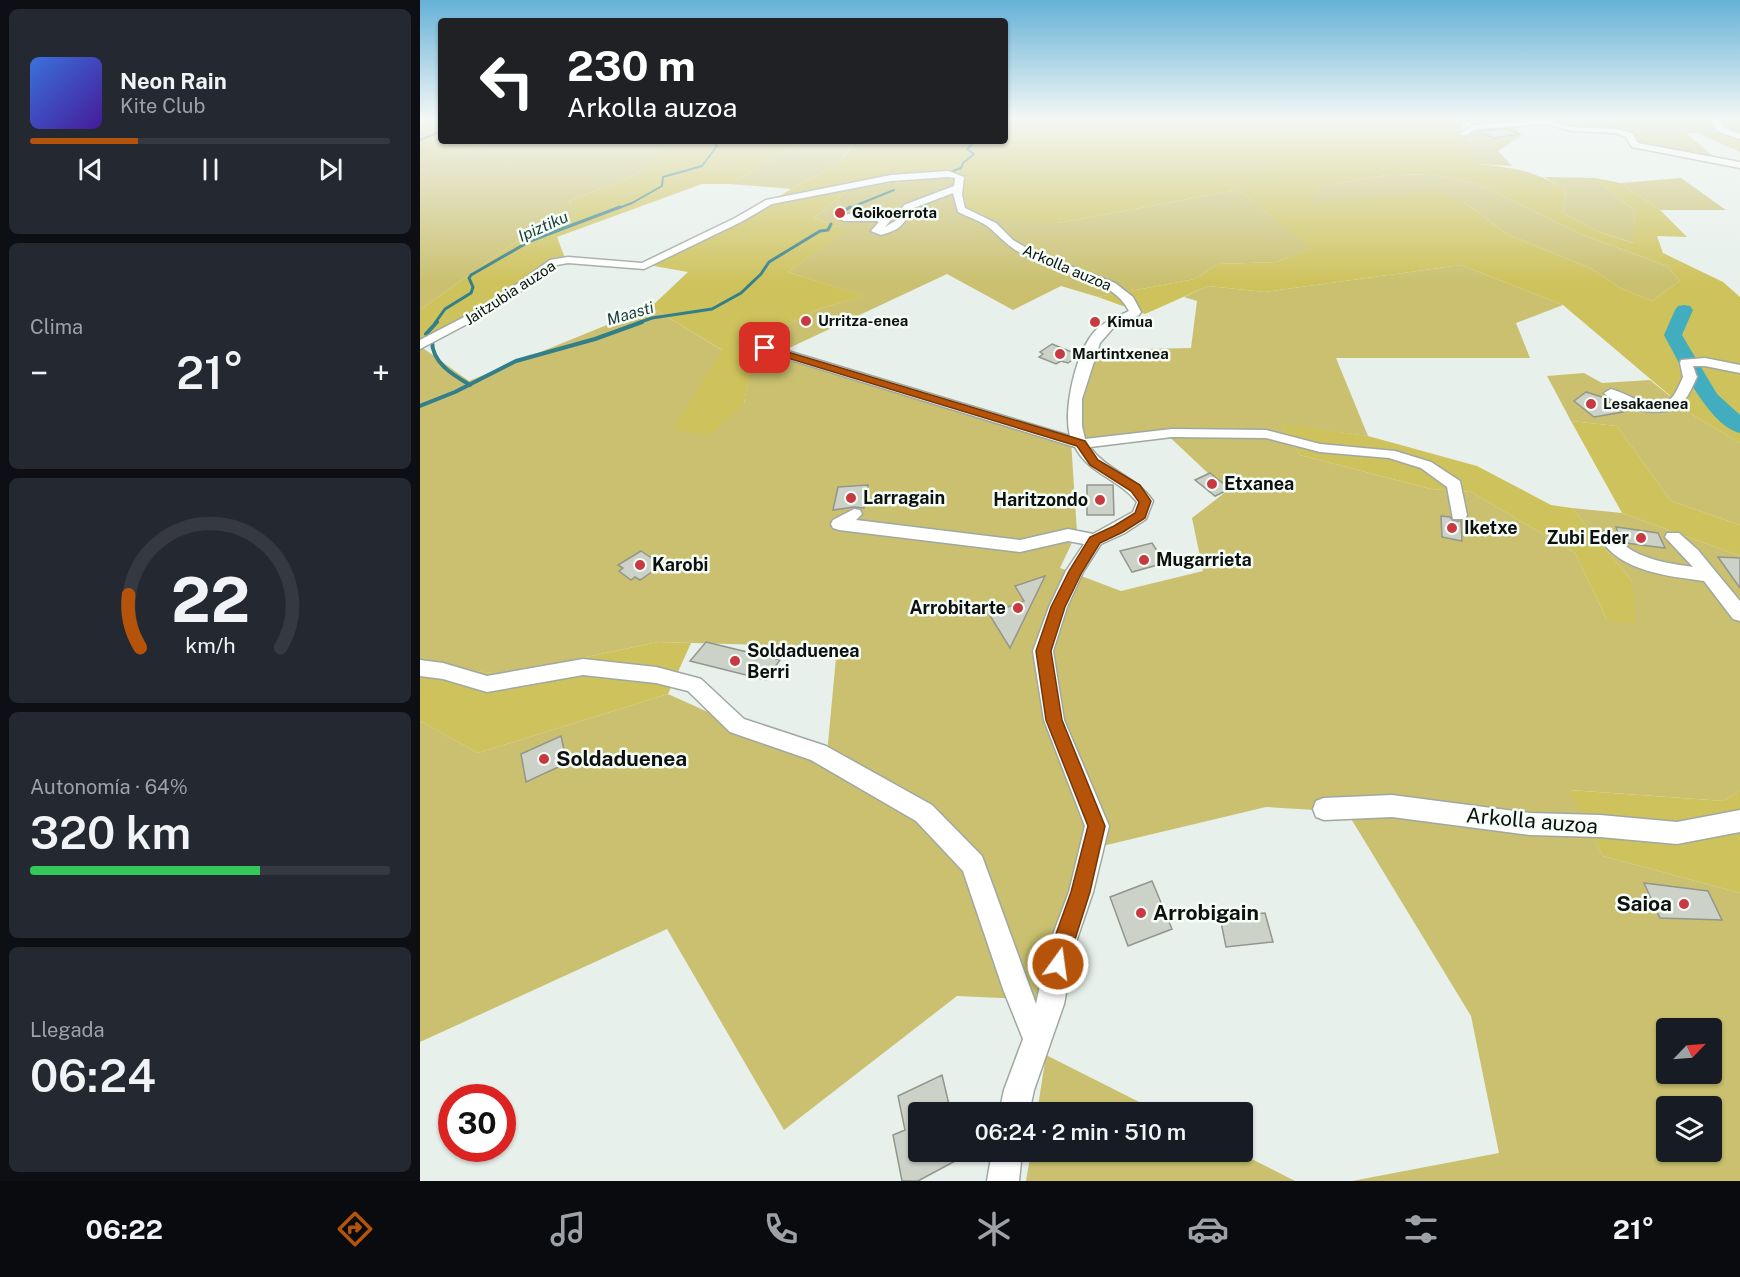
<!DOCTYPE html>
<html lang="es">
<head>
<meta charset="utf-8">
<style>
  body { margin:0; font-family:"Public Sans",sans-serif; background:#242831; color:#f1f3f6; height:100vh; display:flex; flex-direction:column; font-size:22px; white-space:nowrap }
  * { box-sizing:border-box; margin:0 }
  p { font-size:20px; color:#9ea1a6 }
  .icon { flex:none; width:33px; height:33px; fill:none; stroke:currentColor; stroke-width:2; stroke-linecap:round; stroke-linejoin:round }
  .map { position:relative; flex:1; overflow:hidden }
  .details { display:flex; flex-direction:column; gap:9px; padding:9px; background:#0d0f14; width:420px }
  .details>* { flex:none }
  .guide { position:absolute; left:18px; top:18px; width:570px; height:126px; border-radius:6px; box-shadow:0 2px 4px #0004; background:#202124; color:#fff; overflow:hidden }
  .needle { width:39px; rotate:65deg }
  .tools { position:absolute; left:1236px; top:1018px; display:grid; gap:12px }
  .tools a { display:grid; place-items:center; width:66px; height:66px; border-radius:6px; background:#171b24; box-shadow:0 2px 4px #0004; font-size:30px }
  .speed { position:absolute; left:18px; top:1084px; display:flex; gap:12px; font-size:30px; font-weight:700; text-align:center }
  .speed>* { display:grid; place-content:center; width:78px; height:78px; border-radius:50%; background:#171b24; box-shadow:0 2px 4px #0004; line-height:1 }
  .speed .limit { border:9px solid #d22; background:#fff; color:#111 }
  .pin { position:absolute; display:grid; place-items:center; width:51px; height:51px; color:#fff; margin:-26px; border-radius:12px; box-shadow:0 3px 9px #0006 }
  .me { position:absolute; width:66px; margin:-33px; rotate:14deg; stroke-linejoin:round; filter:drop-shadow(0 0 4px #0008) }
  .turn { display:flex; align-items:center; gap:21px; height:126px; padding:0 30px; font-size:27px }
  .turn .icon { width:78px; height:78px; stroke-width:2.5 }
  .turn b { display:block; font-size:42px; line-height:51px }
  .big { font-size:45px; font-weight:600; line-height:1.1 }
  .details .card { flex:1; display:flex; flex-direction:column; justify-content:center; gap:9px; min-width:0; padding:0 21px; border-radius:9px; background:#242831 }
  .details .dial { align-items:center; gap:0 }
  .dial svg { height:156px; overflow:visible; fill:none; stroke:#363941; stroke-width:7; stroke-linecap:round; text-anchor:middle }
  .dial text { fill:#f1f3f6; stroke:none }
  .song { display:flex; align-items:center; gap:18px }
  .cover { width:72px; height:72px; border-radius:9px; background:linear-gradient(135deg,hsl(220 70% 55%),hsl(260 70% 35%)) }
  .played { height:6px; border-radius:3px; background:linear-gradient(90deg,#b45309 30%,#363941 30%) }
  .keys { display:flex; justify-content:space-around; direction:ltr }
  .heat { display:flex; justify-content:space-between; align-items:center; font-size:33px; direction:ltr }
  .charge { height:9px; border-radius:4px; background:linear-gradient(90deg,#34c759 64%,#363941 0) }
  .trip { position:absolute; left:488px; top:1102px; width:345px; height:60px; border-radius:6px; background:#171b24; box-shadow:0 2px 4px #0004; font-weight:600; line-height:60px; text-align:center }
  .dock { display:flex; height:96px; justify-content:space-around; align-items:center; background:#090b0e; color:#9ea1a6 }
  .dock .icon { width:42px; height:42px }
  .dock .on { color:#b45309 }
  .dock b { font-size:27px; color:#f1f3f6 }
  main { display:flex; flex:1; min-height:0 }
  .map>svg:first-child { display:block }
</style>
</head>
<body>
<main>
<section class="details">
<div class="card">
<div class="song"><i class="cover"></i><div><b>Neon Rain</b><p>Kite Club</p></div></div>
<div class="played"></div>
<div class="keys"><svg class="icon" aria-label="previous" viewBox="0 0 24 24"><path d="M18 5L8 12l10 7zM5 5v14"/></svg><svg class="icon" aria-label="pause" viewBox="0 0 24 24"><path d="M8 5v14M16 5v14"/></svg><svg class="icon" aria-label="next" viewBox="0 0 24 24"><path d="M6 5l10 7-10 7zM19 5v14"/></svg></div>
</div>
<div class="card"><p>Clima</p>
<div class="heat"><a>−</a><b class="big">21°</b><a>+</a></div>
</div>
<div class="card dial"><svg viewBox="0 0 100 80">
<path d="M14 69A42 42 0 1 1 86 69"/>
<path d="M14 69A42 42 0 0 1 8 42" stroke="#b45309"/>
<text x="50" y="56" font-size="32" font-weight="700">22</text>
<text x="50" y="72" font-size="11">km/h</text>
</svg></div>
<div class="card"><p>Autonomía · 64%</p><b class="big">320 km</b><div class="charge"></div></div>
<div class="card"><p>Llegada</p><b class="big">06:24</b></div>
</section>
<div class="map">
<svg width="1320" height="1181" viewBox="0 0 1320 1181">
  <rect width="100%" height="100%" fill="#e7f0ea"/>
  <path fill="#cac06f" fill-rule="evenodd" d="M1052,118H1320V152L1278,133H1266L1300,162L1223,147L1208,134L1150,131L1123,123L1092,124L1101,136L1078,151L1092,166L1056,164L1051,139L1041,132L1050,133L1072,124L1052,121Z
    M80,141L246,143L220,173L149,201L156,217L97,241L0,310V159Z
    M383,141L433,144L418,164L371,189L310,184Z
    M972,174L1014,175L1057,184L1163,235L1247,266L1260,281L1232,301L1200,288L1172,269L1087,234L1044,202L936,200L891,203L898,187Z
    M532,177L638,223L818,190L892,248L856,262L797,264L775,279L678,297L641,286L593,310L527,274L367,349L464,384L651,440L674,350L771,348L777,301L764,297L788,286L845,292L1041,265L1143,305L1096,323L1110,358H916L948,436L862,425L880,455L1011,489L1051,492L1155,553L1187,620L1212,581L1152,508L1202,513L1320,556V790L1304,801L1150,790L1183,856L1320,893V1181H932L1079,1153L1051,1016L927,812L846,807L674,848L626,1000L537,996L364,1130L247,929L0,1042V721L58,753L248,694L406,765L417,647L238,642L84,674L0,666V346L49,381L231,307L305,352L324,403L335,341L399,309L443,296L368,272L426,230L394,218L432,187ZM741,429L807,491L772,518L783,571L701,591L640,568L657,532L651,441ZM1246,1029H1292V1074H1246ZM1246,1107H1292V1152H1246Z
    M1124,177L1175,178L1215,211L1214,243L1179,232L1143,213L1146,189Z
    M1261,178L1306,210H1240L1201,183Z
    M1164,373L1182,383L1230,380L1273,415L1320,443V525L1251,501L1197,426L1151,421L1127,376Z
    M626,1055L741,1113H617Z
    M611,1152H818L875,1181H606Z"/>
  <path fill="#cec25c" fill-rule="evenodd" d="M6,118H21V141H80L0,159V120Z
    M585,118H1052V121L1043,123L1041,132L1051,139L1056,164C1093,167 1113,171 1146,189L1143,213L1179,232L1213,243L1215,211L1175,178L1201,183L1240,210L1267,237L1237,236L1243,253L1303,282L1320,297V443L1273,415L1143,305L1041,265L845,292L788,286L725,314L678,297L775,279L797,264L856,262L891,248L818,190L638,223L542,216L532,177L432,187L394,218L427,230L368,272L444,296L399,309L336,341L324,403L290,435L253,429L302,350L231,307L268,272L228,265L310,227L371,189L418,164L433,145L393,141H585ZM972,174L1014,175L1057,184L1163,235L1247,266L1260,281L1232,301L1200,288L1172,269L1087,234L1044,202L1019,191L892,202L898,187Z
    M213,141H383L310,184H282L137,237L145,258L64,317L0,345V310L97,241L155,217L149,201L220,173L245,143L218,144Z
    M1151,421L1197,426L1251,501L1320,525V556L1202,513Z
    M861,424L948,436L1057,466L1131,505L1152,508L1212,581L1216,623L1187,620L1155,553L1051,492L1011,489L880,455Z
    M238,642L271,643L248,694L58,753L0,721V666L85,674Z
    M1149,790L1304,801L1320,790V893L1183,856Z"/>
  <g fill="none" stroke-linecap="round" stroke-linejoin="round">
    <path stroke="#327e8a" stroke-width="2" d="M585,123L609,118
      M0,140L21,131
      M528,173L541,168L543,163L554,154L547,149L552,144L548,141
      M196,209L212,203L242,186L243,177L282,166L297,146L293,141
      M427,209L474,190"/>
    <path stroke="#327e8a" stroke-width="3" d="M424,211L430,207
      M15,323L25,309L51,293L53,287L49,278L51,275L110,241L200,207
      M218,323L232,318L292,309L321,293L341,274L349,262L400,231L408,230L411,224"/>
    <path stroke="#327e8a" stroke-width="4" d="M11,338L6,334L17,322
      M12,341C12,363 33,375 50,385
      M0,406L35,392L96,361L175,339L222,322"/>
    <path fill="#42adbe" fill-rule="evenodd" d="M1264,305L1270,306L1273,310L1262,335L1297,394L1320,415V433C1289,426 1259,362 1244,335L1255,310L1258,306Z"/>
  </g>
  <path fill="#cdd2c9" stroke="#92968d" stroke-width="1.5" d="M1086,129L1099,134L1074,138L1057,131Z
    M632,344L659,355L658,356L648,363L641,361L636,364L619,357L623,354L620,352Z
    M1166,392L1182,397L1203,412L1174,417L1154,401Z
    M790,473L810,489L795,496L775,480Z
    M448,485L444,508L434,507L413,510L418,487Z
    M667,485H693L694,515H667Z
    M1021,516L1030,517L1033,521H1041L1042,541L1022,537Z
    M1196,527L1238,533L1245,548L1206,543L1200,538Z
    M732,543L745,563L712,572L700,551Z
    M221,551L242,565L220,580L215,577L211,580L199,571L203,568L198,565Z
    M1298,557L1320,558V588Z
    M625,576L609,609L590,648L569,614L604,601L595,586Z
    M286,642L360,660L346,680L270,661Z
    M141,736L147,763L106,782L101,754Z
    M732,881L752,929L708,946L690,897Z
    M1224,883L1288,891L1302,920L1240,918Z
    M845,913L853,942L806,947L800,917Z
    M522,1075L531,1113H498V1152H552L498,1181H482L473,1135L485,1130L478,1096Z"/>
  <g fill="none" stroke-linecap="round" stroke-linejoin="round">
    <defs>
      <path id="minor" d="M1289,118H1297L1303,127L1320,134V139L1297,131Z
        M1127,120L1152,127L1196,129L1212,133L1218,143L1320,162V168L1212,147L1206,137L1195,133L1152,131L1127,124L1055,129L1046,136L1039,134L1053,125Z
        M528,171L544,177L542,195L545,208L576,223L593,240L613,252L695,283L713,297L721,312L719,315L693,328L680,343L662,399V426L665,439L752,429L846,430L900,444L975,451L1011,462L1040,481L1047,515L1045,519H1033L1027,487L1001,468L969,458L900,452L846,438L752,437L670,447C687,471 717,477 733,501L726,519L705,533L681,544L663,572L647,607L633,651L644,720L689,826L673,892L655,945L644,1004L614,1090L609,1113H579L584,1090L603,1039L583,989L543,871L496,821L391,760L310,732L268,691L236,683L163,675L67,692L23,679L0,676V660L23,663L67,676L163,659L236,667L274,677L281,679L324,719L406,746L512,805L562,856L616,1004L629,945L649,892L665,826L624,720L613,651L629,607L646,571L664,544L648,541L600,552L419,530L413,528L411,524L413,520L434,509L440,510L442,514L436,520L600,540L648,529L673,534L713,512L717,502C699,479 669,474 655,447L341,351L337,341L356,329H364V335L350,342L351,346L650,436C643,409 656,350 676,330C685,321 698,316 709,311C693,277 634,272 604,255C590,248 582,239 571,229C562,221 548,217 538,212L533,193L491,209C483,227 480,229 461,235L451,231L459,222L457,221H424L419,218C431,210 458,212 470,221L465,227L477,220L484,205L534,186L535,178L528,177L471,181L352,204L321,222L224,269L148,263L137,265L79,307L0,349V340L71,303L130,260L148,257L222,263L315,218L346,200L471,175Z
        M1285,358L1320,365V373L1285,366H1273L1277,377C1272,387 1268,399 1259,405C1241,419 1199,409 1184,393L1191,389C1210,394 1238,417 1254,395C1258,389 1260,383 1263,377L1260,363L1261,360Z
        M1187,531C1197,534 1203,546 1213,551C1231,561 1253,564 1273,567L1245,537L1247,533H1259L1278,550L1296,572L1320,601V621L1313,619L1284,581C1248,576 1200,572 1179,537L1181,533Z
        M972,795L1110,813L1180,815L1257,822L1320,810V832L1257,844L1180,837L1110,835L972,817L904,820L896,817L893,809L896,801L904,798Z
        M572,1152H602L599,1181H567Z"/>
    </defs>
    <use href="#minor" stroke="#9fa8a1" stroke-width="3"/>
    <use href="#minor" fill="#fff" fill-rule="evenodd"/>
  </g>
  <linearGradient id="sky" x2="0" y2="1"><stop stop-color="#65b1d7"/><stop offset="0.42" stop-color="#f4f8f6"/><stop offset="1" stop-color="#f4f8f6" stop-opacity="0"/></linearGradient>
  <rect width="1320" height="283" fill="url(#sky)"/>
  <path fill="#b45309" stroke="#753606" stroke-width="1.5" d="M341,346H348L665,441L678,460L720,485L731,501L725,518L703,532L680,543L662,572L645,607L631,651L642,720L685,826L670,892L645,971L638,974L631,971L628,964L632,945L651,892L668,826L626,720L616,651L631,607L649,571L670,537L694,526L715,513L719,502L711,491L670,465L657,446L341,350Z"/>
  <g fill="#c93942" stroke="#f4fef7" stroke-width="2">
    <circle cx="420" cy="213" r="6"/>
    <circle cx="386" cy="321" r="6"/>
    <circle cx="675" cy="322" r="6"/>
    <circle cx="640" cy="354" r="6"/>
    <circle cx="1171" cy="404" r="6"/>
    <circle cx="792" cy="484" r="6"/>
    <circle cx="431" cy="498" r="6"/>
    <circle cx="680" cy="500" r="6"/>
    <circle cx="1032" cy="528" r="6"/>
    <circle cx="1221" cy="538" r="6"/>
    <circle cx="724" cy="560" r="6"/>
    <circle cx="220" cy="565" r="6"/>
    <circle cx="598" cy="608" r="6"/>
    <circle cx="315" cy="661" r="6"/>
    <circle cx="124" cy="759" r="6"/>
    <circle cx="1264" cy="904" r="6"/>
    <circle cx="721" cy="913" r="6"/>
  </g>
  <g text-anchor="middle" stroke-width="5" stroke-linejoin="round" paint-order="stroke">
    <g font-size="15" font-weight="bold" fill="#0e110f" stroke="#f4fef7" text-anchor="start">
      <text x="432" y="218">Goikoerrota</text>
      <text x="398" y="326">Urritza-enea</text>
      <text x="687" y="327">Kimua</text>
      <text x="652" y="359">Martintxenea</text>
      <text x="1183" y="409">Lesakaenea</text>
    </g>
    <g font-size="15" fill="#0e110f" stroke="#f4fef7">
      <text transform="translate(647 268) rotate(23)" y="5">Arkolla auzoa</text>
      <text transform="translate(90 293) rotate(-33)" y="5">Jaitzubia auzoa</text>
    </g>
    <g font-size="16" font-style="italic" fill="#243d41" stroke="#f4fef7">
      <text transform="translate(123 226) rotate(-24)" y="6">Ipiztiku</text>
      <text transform="translate(210 313) rotate(-16)" y="6">Maasti</text>
    </g>
    <g font-size="18" font-weight="bold" fill="#0e110f" stroke="#f4fef7" text-anchor="start">
      <text x="804" y="490">Etxanea</text>
      <text x="443" y="504">Larragain</text>
      <text x="668" y="506" text-anchor="end">Haritzondo</text>
      <text x="1044" y="534">Iketxe</text>
      <text x="1209" y="544" text-anchor="end">Zubi Eder</text>
      <text x="736" y="566">Mugarrieta</text>
      <text x="232" y="571">Karobi</text>
      <text x="586" y="614" text-anchor="end">Arrobitarte</text>
      <text x="327" y="657">Soldaduenea<tspan x="327" dy="21">Berri</tspan></text>
    </g>
    <g font-size="21" font-weight="bold" fill="#0e110f" stroke="#f4fef7" text-anchor="start">
      <text x="136" y="766">Soldaduenea</text>
      <text x="1252" y="911" text-anchor="end">Saioa</text>
      <text x="733" y="920">Arrobigain</text>
    </g>
    <g font-size="21" fill="#0e110f" stroke="#f4fef7">
      <text transform="translate(1112 821) rotate(5)" y="7">Arkolla auzoa</text>
    </g>
  </g>
</svg>
<div class="tools">
<a><svg class="needle" viewBox="-14 -14 28 28"><path d="M0-13l5 13h-10z" fill="#e53935"/><path d="M0 13l5-13h-10z" fill="#9ea1a6"/></svg></a>
<a><svg class="icon" aria-label="layers" viewBox="0 0 24 24"><path d="M12 4l9 5-9 5-9-5zM3 14l9 5 9-5"/></svg></a>
</div>
<div class="speed"><div class="limit">30</div></div>
<div class="pin" style="left:345px;top:348px;background:#d93025"><svg class="icon" aria-label="arrive" viewBox="0 0 24 24"><path d="M6 21V4h12l-3 4 3 4H6"/></svg></div>
<svg class="me" style="left:638px;top:964px" viewBox="-20 -20 40 40"><circle r="17" fill="#b45309" stroke="#fff" stroke-width="3"/><path d="M0-11L8 9 0 5-8 9z" fill="#fff"/></svg>
<div class="trip">06:24 · 2 min · 510 m</div>
<div class="guide">
<div class="turn"><svg class="icon" aria-label="left" viewBox="0 0 24 24"><path d="M17 20v-9H6M10 6l-5 5 5 5"/></svg><div><b>230 m</b>Arkolla auzoa</div></div>
</div>
</div>
</main>
<nav class="dock">
<b>06:22</b>
<svg class="icon on" aria-label="directions" viewBox="0 0 24 24"><path d="M12 3l9 9-9 9-9-9zM9 14v-3h6M13 9l2 2-2 2"/></svg>
<svg class="icon" aria-label="music" viewBox="0 0 24 24"><path d="M9 18V5l10-2v13"/><circle cx="6" cy="18" r="3"/><circle cx="16" cy="16" r="3"/></svg>
<svg class="icon" aria-label="phone" viewBox="0 0 24 24"><path d="M5 4h4l2 5-3 2q2 4 5 5l2-3 5 2v4C11 20 4 13 5 4z"/></svg>
<svg class="icon" aria-label="climate" viewBox="0 0 24 24"><path d="M12 3v18M4 7l16 10M4 17L20 7"/></svg>
<svg class="icon" aria-label="car" viewBox="0 0 24 24"><path d="M5 17H2v-5l4-1 3-4h7l3 4 3 1v5h-3M9 17h6M6 11h13"/><circle cx="7" cy="17" r="2"/><circle cx="17" cy="17" r="2"/></svg>
<svg class="icon" aria-label="filters" viewBox="0 0 24 24"><path d="M4 7h16M4 17h16"/><circle cx="9" cy="7" r="2"/><circle cx="15" cy="17" r="2"/></svg>
<b>21°</b>
</nav>
</body>
</html>
